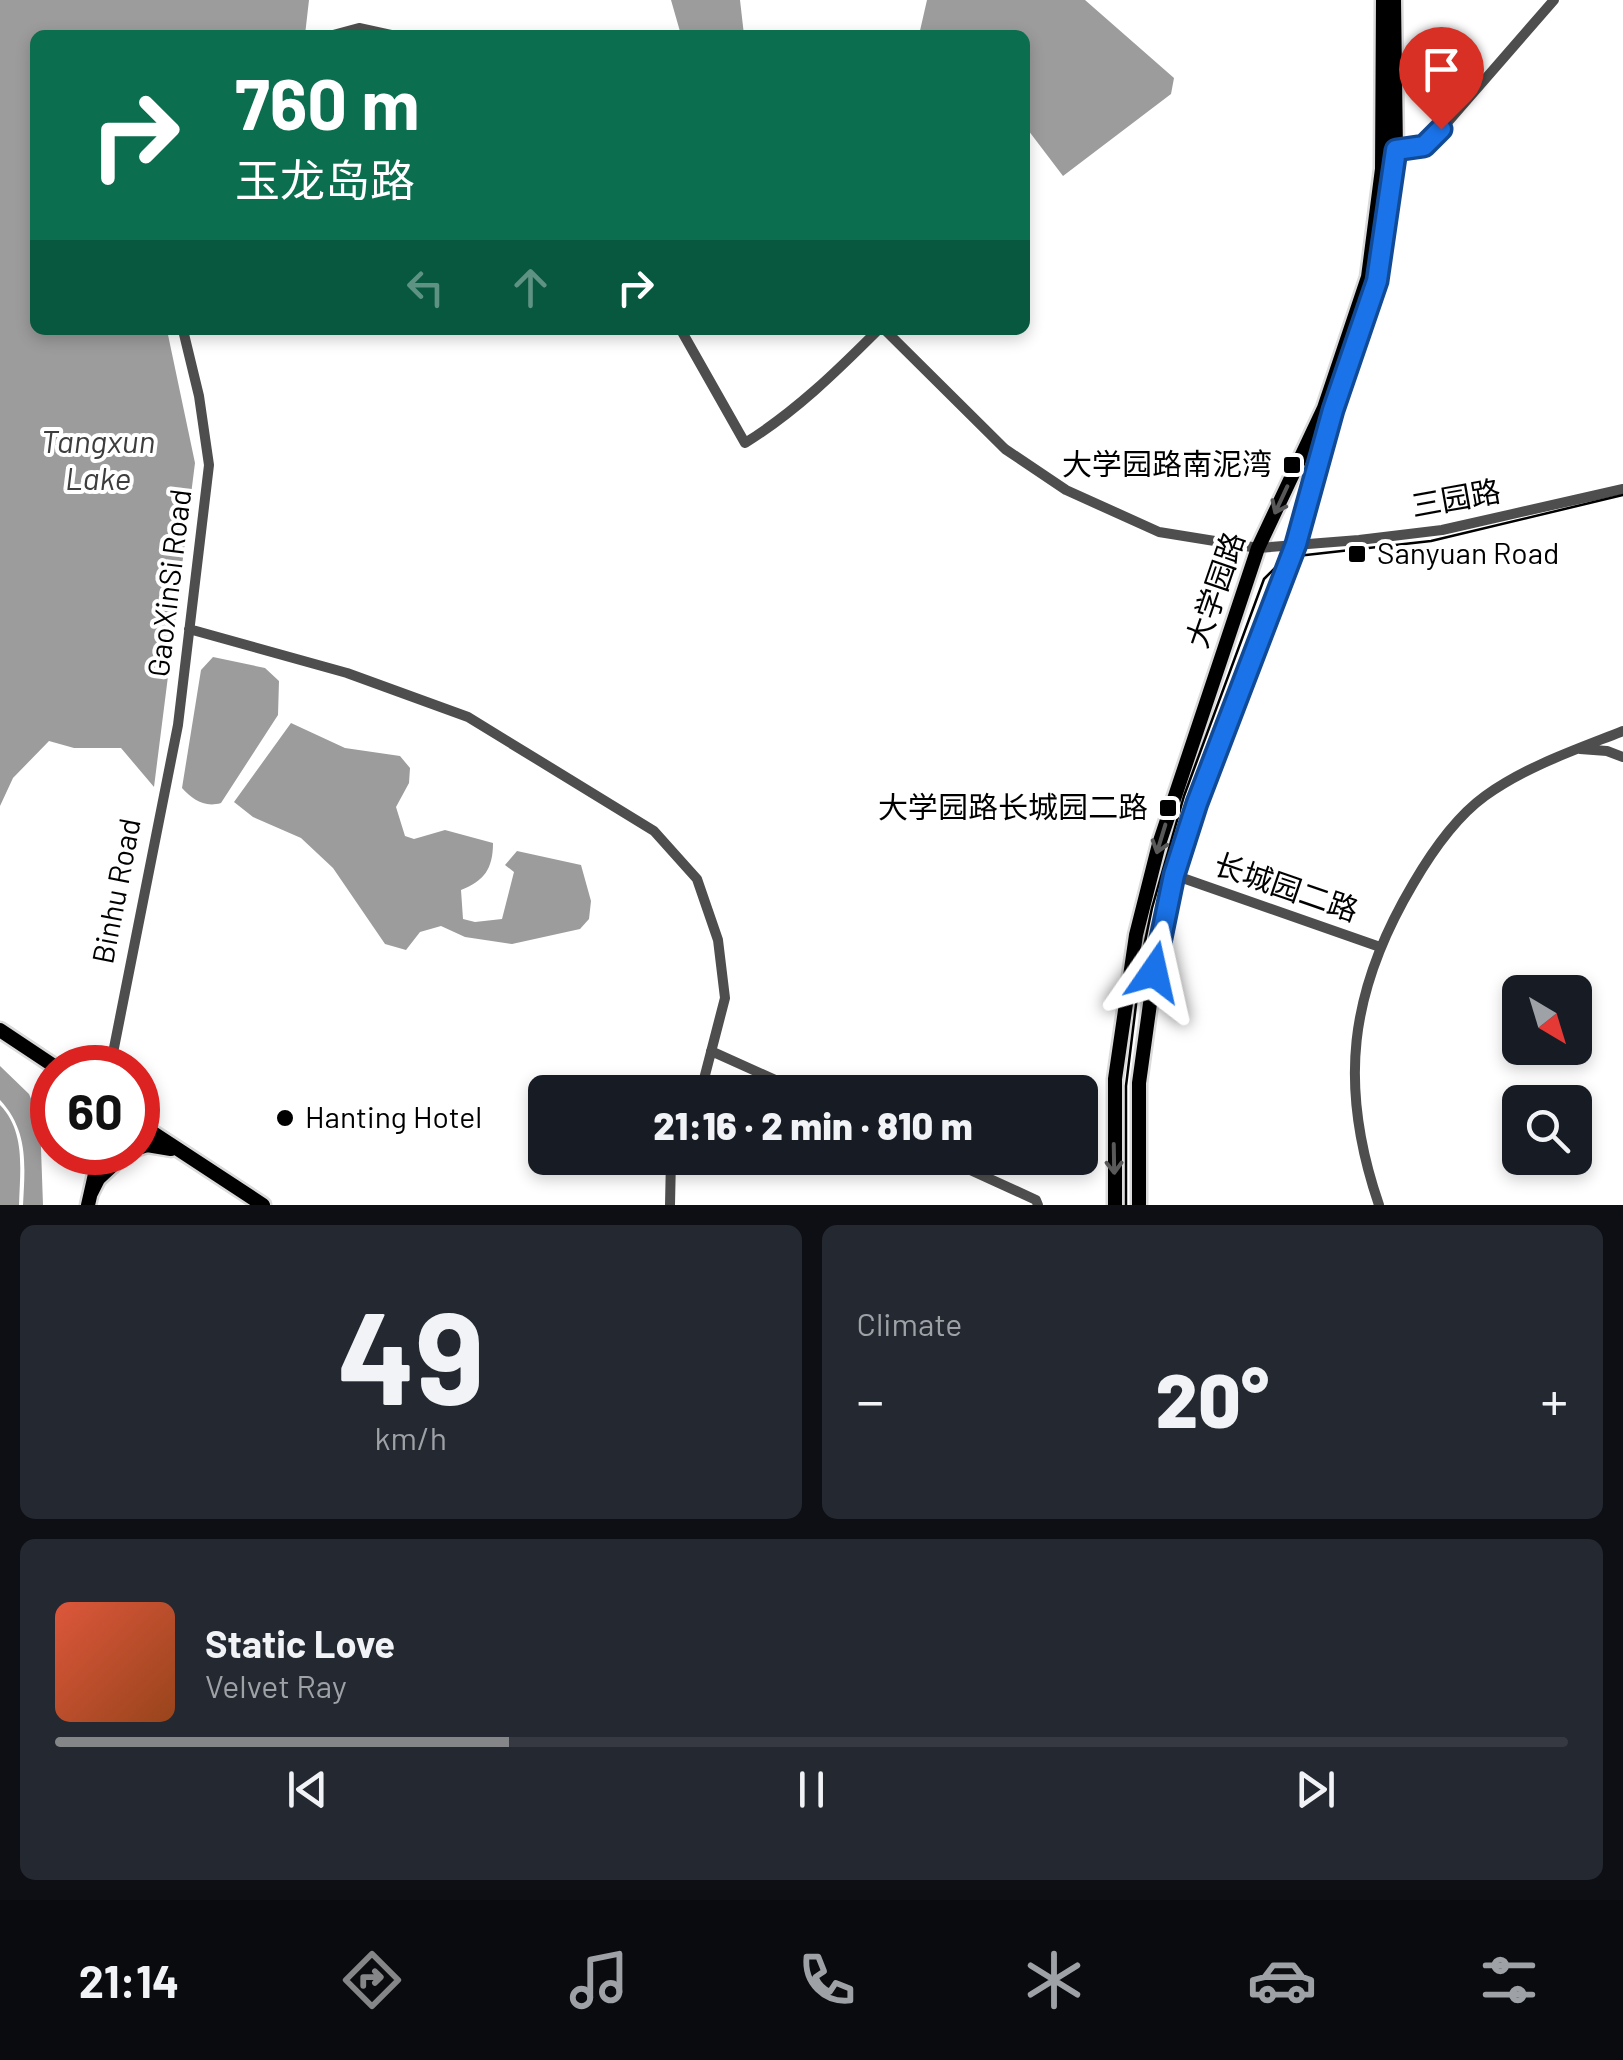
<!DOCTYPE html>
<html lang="en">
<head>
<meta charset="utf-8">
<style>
  body { margin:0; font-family:Barlow,"Noto Sans SC",sans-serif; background:#242831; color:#f1f3f6; height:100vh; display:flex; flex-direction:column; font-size:38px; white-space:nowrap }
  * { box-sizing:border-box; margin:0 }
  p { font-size:32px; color:#9ea1a6 }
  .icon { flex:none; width:55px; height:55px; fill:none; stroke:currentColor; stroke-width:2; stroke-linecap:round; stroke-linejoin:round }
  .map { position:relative; height:1205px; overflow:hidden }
  .side { display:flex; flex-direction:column; gap:20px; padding:20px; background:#0d0f14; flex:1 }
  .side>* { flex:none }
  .hud { position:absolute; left:30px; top:30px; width:1000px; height:305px; border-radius:15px; box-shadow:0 5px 15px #0003; background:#0b6e4f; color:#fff; overflow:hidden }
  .needle { width:65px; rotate:142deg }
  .controls { position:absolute; left:1502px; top:975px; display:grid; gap:20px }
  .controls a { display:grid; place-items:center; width:90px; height:90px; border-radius:15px; background:#171b24; box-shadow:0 5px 15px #0003; font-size:50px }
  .speed { position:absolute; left:30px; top:1045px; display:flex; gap:20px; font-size:50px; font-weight:700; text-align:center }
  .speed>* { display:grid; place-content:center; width:130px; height:130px; border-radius:50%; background:#171b24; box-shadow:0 5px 15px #0003; line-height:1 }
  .speed .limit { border:15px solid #d22; background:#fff; color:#111 }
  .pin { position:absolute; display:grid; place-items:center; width:85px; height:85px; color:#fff; margin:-102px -42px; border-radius:50% 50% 50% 0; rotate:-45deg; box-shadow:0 0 10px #0007 }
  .pin .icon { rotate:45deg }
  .me { position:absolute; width:110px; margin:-55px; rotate:11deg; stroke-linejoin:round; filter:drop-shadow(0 0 8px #0008) }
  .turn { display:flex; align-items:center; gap:35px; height:210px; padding:0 40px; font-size:45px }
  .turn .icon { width:130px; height:130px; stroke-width:2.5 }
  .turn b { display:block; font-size:70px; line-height:85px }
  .lanes { display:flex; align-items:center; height:95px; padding:0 40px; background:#0003; justify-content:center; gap:50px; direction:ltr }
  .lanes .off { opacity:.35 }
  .big { font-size:75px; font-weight:800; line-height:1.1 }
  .side .card { flex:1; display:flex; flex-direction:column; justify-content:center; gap:15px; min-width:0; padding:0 35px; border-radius:15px; background:#242831 }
  .side .dial { align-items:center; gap:0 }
  .dial b { font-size:130px; line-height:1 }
  .song { display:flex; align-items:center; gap:30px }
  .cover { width:120px; height:120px; border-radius:15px; background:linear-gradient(135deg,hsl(10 70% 55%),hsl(20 70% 35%)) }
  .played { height:10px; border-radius:5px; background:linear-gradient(90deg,#858687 30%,#363941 30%) }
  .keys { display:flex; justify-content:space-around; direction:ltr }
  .heat { display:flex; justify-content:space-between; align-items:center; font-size:55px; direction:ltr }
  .side .tiles { flex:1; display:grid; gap:20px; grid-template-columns:1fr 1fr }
  .card:last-child { grid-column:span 2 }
  .trip { position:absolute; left:528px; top:1075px; width:570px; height:100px; border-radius:15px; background:#171b24; box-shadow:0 5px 15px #0003; font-weight:800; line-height:100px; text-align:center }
  .menu { display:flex; height:160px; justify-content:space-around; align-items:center; background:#090b0e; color:#9ea1a6 }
  .menu .icon { width:70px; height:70px }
  .menu .current { color:#858687 }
  .menu b { font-size:45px; color:#f1f3f6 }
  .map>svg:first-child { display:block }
</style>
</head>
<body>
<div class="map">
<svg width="1623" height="1205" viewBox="0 0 1623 1205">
  <rect width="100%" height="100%" fill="#fff"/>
  <path fill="#9c9c9c" d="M0,0H309L305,35H35V330H167L195,463L154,787L121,748H74L49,741L13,778L0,806Z
    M671,0H740L744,35H681Z
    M927,0H1085L1174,78L1171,94L1063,176L1025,126V35H919Z
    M213,657L265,668L279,681L278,715L221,803C204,808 192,799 182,788L201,670Z
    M291,723L345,748L400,756L410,768L409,783L396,807L405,836L414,839L445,830L493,843C493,869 484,881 461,890L463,919L475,922L502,919L514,872L505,865L517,851L581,865L591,901L589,919L580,929L512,944L465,937L441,926L420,932L406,950L385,944L333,868L301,838L253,817L234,802Z
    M0,1066L29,1094L40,1120L43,1205H23C25,1166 29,1131 0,1100Z
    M0,1105C26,1132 20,1170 19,1205H0Z"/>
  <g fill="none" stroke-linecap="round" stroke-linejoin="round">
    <defs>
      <path id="major" d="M0,1030L57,1068
        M138,1123L263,1205
        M138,1148L147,1145L171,1149
        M91,1193L98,1179L127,1152
        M88,1205L100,1152
        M1115,1205V1079L1136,935L1159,844L1258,548L1324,408L1368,277L1382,169L1383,0
        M1139,1205V1083L1158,946L1174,875L1218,742L1296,543L1333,410L1377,281L1396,150L1394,0"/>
    </defs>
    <use href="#major" stroke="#dbdbdb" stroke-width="19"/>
    <path stroke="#4e4e4e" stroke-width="10" d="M333,35L359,28L391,35
      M1393,150L1424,146L1433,139L1554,0
      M681,330L745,443C795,412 836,372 878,330
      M885,330L1005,449L1066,490L1159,532L1258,548L1359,540L1442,530L1623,489
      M189,629L347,673L468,717L654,831L697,879L718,940L725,998L704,1079L696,1092
      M1580,749L1607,751L1623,757
      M1174,875L1380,947
      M711,1051L802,1092
      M110,1068L178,725L209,465L199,396L183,330
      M944,1158L1036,1200L1038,1205
      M670,1205L671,1158
      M1379,1205C1338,1086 1349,992 1413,884C1431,853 1456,817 1485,796C1527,766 1575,750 1623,731"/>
    <use href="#major" stroke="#000" stroke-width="14"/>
    <path stroke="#000" stroke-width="2.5" d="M1126,1205V1086L1142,956L1152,908L1184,796L1264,579L1278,565L1297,556L1431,541L1623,495"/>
  </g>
  <defs><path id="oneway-shaft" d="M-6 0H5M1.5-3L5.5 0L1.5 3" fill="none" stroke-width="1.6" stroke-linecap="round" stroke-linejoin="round" transform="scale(2.5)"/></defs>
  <g stroke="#595959">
    <use href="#oneway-shaft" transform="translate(1281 500) rotate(115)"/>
    <use href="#oneway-shaft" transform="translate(1161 839) rotate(107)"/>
    <use href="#oneway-shaft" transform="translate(1114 1159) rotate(89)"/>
  </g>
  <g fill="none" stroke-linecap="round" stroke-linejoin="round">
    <defs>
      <path id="route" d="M1154,972L1174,875L1197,803L1296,544L1333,410L1377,281L1396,150L1424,146L1441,129"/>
    </defs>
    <use href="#route" stroke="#114b97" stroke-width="25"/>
    <use href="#route" stroke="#1a73e8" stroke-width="18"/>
  </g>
  <g fill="#000" stroke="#fff" stroke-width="4">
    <rect x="1282" y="455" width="20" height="20" rx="5"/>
    <rect x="1347" y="544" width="20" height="20" rx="5"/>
    <rect x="1158" y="798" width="20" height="20" rx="5"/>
    <circle cx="285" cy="1118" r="10"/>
  </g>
  <g text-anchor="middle" stroke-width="8" stroke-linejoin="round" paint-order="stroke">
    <g font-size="30" fill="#000" stroke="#fff" text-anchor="end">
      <text x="1272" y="475">大学园路南泥湾</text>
      <text x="1377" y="564" text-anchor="start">Sanyuan Road</text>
      <text x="1148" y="818">大学园路长城园二路</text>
      <text x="305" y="1128" text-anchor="start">Hanting Hotel</text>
    </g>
    <g font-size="30" fill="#000" stroke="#fff">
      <text transform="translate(1456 499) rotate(-10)" y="10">三园路</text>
      <text transform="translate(170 583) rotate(-83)" y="10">GaoXinSi Road</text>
      <text transform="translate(1216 590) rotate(-71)" y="10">大学园路</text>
      <text transform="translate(1286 888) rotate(19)" y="10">长城园二路</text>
      <text transform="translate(117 891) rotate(-79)" y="10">Binhu Road</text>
    </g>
    <g font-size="32" font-style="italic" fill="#3d3d3d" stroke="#fff">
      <text x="98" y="453">Tangxun<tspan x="98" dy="37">Lake</tspan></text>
    </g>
  </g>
</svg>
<div class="controls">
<a><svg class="needle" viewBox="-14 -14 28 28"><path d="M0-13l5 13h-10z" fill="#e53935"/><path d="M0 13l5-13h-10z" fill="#9ea1a6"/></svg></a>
<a><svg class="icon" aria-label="search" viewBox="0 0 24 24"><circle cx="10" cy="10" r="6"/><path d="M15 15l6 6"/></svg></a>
</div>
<div class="speed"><div class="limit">60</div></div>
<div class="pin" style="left:1441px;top:129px;background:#d93025"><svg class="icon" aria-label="arrive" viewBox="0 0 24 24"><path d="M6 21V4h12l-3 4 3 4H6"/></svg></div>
<svg class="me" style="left:1154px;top:972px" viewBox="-20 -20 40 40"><path d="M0-17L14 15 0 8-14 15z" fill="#1a73e8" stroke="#fff" stroke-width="4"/></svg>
<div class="trip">21:16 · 2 min · 810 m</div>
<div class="hud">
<div class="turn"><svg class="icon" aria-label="right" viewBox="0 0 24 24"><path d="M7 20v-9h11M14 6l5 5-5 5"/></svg><div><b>760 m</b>玉龙岛路</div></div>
<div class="lanes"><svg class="icon off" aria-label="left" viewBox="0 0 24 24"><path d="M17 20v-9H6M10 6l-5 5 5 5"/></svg><svg class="icon off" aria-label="ahead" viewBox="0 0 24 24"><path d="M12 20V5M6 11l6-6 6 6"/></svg><svg class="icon" aria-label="right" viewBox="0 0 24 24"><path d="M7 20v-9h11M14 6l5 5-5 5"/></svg></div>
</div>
</div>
<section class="side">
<div class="tiles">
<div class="card dial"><b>49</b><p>km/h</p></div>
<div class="card"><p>Climate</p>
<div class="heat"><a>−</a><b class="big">20°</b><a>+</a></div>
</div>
<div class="card">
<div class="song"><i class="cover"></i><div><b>Static Love</b><p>Velvet Ray</p></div></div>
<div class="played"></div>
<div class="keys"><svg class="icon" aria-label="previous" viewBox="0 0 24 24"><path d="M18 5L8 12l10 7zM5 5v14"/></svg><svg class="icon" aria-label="pause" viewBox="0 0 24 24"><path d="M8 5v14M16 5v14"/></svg><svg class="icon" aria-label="next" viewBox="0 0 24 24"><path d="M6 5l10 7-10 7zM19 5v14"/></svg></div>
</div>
</div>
</section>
<nav class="menu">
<b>21:14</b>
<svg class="icon current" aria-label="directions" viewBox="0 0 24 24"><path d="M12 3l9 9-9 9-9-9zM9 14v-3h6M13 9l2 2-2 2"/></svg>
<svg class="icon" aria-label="music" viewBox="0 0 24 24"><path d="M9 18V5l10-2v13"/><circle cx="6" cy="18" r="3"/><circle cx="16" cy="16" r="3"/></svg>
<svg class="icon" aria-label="phone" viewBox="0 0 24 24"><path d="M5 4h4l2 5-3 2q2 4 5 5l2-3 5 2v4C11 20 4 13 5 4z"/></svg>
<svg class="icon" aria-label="climate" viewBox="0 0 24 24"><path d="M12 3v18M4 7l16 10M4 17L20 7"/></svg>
<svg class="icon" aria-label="car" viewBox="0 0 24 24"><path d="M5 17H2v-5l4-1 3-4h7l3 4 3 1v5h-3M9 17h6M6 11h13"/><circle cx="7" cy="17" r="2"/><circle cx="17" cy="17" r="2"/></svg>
<svg class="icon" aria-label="filters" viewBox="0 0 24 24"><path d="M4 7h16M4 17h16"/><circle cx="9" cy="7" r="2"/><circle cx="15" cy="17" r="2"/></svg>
</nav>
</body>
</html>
